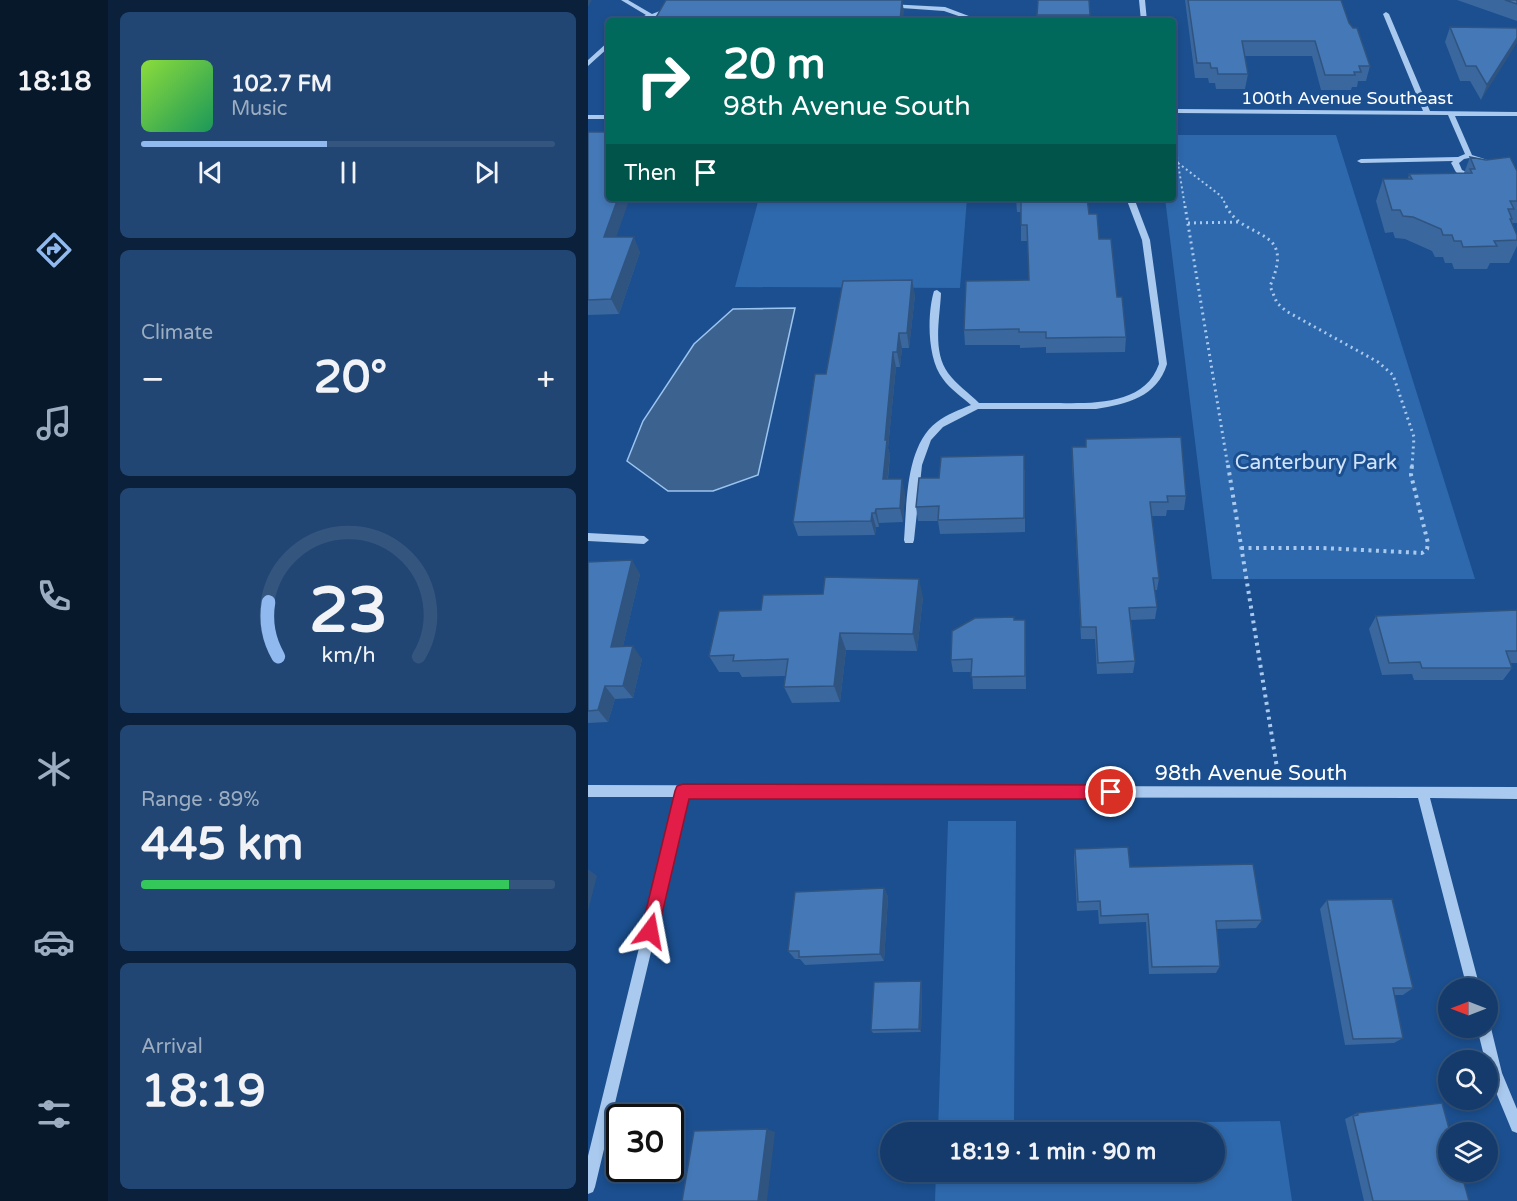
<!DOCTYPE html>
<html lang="en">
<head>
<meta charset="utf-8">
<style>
  body { margin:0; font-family:"Varela Round",sans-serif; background:#214673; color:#f1f3f6; height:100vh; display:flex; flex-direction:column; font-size:22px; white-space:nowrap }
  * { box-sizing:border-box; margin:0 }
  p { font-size:20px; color:#9dadc1 }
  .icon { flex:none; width:33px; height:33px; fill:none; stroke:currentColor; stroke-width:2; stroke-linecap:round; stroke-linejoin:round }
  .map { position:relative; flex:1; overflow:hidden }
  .panel { display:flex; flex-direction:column; gap:12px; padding:12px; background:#0b203b; width:480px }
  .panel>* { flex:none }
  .banner { position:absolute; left:18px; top:18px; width:570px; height:183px; border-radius:6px; box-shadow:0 3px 9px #0003,0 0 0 2px #33557e; background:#00695c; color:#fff; overflow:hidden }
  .needle { width:39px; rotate:270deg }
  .buttons { position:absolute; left:850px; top:978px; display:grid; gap:12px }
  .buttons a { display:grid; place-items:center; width:60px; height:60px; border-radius:50%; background:#143b6b; box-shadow:0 3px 9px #0003,0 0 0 2px #33557e; font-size:30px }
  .speed { position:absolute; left:18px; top:1104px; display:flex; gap:12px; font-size:30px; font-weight:700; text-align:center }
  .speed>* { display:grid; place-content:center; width:78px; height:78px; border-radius:50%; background:#143b6b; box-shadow:0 3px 9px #0003,0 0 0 2px #33557e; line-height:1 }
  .speed .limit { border:3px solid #111; border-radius:9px; background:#fff; color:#111 }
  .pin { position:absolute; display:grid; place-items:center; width:51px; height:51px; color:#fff; margin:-26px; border:3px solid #fff; border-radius:50%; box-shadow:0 2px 6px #0007 }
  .me { position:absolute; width:66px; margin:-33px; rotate:13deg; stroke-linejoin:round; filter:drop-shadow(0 0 4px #0008) }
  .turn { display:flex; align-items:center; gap:21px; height:126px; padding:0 18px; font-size:27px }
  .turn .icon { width:78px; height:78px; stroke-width:2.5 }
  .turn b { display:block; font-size:42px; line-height:51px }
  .then { display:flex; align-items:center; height:57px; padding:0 18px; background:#0003; gap:12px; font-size:22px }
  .big { font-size:45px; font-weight:700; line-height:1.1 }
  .panel .card { flex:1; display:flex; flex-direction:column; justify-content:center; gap:9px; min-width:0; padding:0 21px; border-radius:9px; background:#214673 }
  .panel .dial { align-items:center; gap:0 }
  .dial svg { height:156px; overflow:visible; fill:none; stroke:#33557e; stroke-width:7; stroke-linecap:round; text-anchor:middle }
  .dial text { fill:#f1f3f6; stroke:none }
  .song { display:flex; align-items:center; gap:18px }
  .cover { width:72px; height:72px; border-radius:9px; background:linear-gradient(135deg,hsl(90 70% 55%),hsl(150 70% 35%)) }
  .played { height:6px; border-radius:3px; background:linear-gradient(90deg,#90b9f0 45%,#33557e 45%) }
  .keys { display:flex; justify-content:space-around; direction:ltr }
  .heat { display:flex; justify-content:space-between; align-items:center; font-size:33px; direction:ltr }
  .charge { height:9px; border-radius:4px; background:linear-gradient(90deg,#34c759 89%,#33557e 0) }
  .trip { position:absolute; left:292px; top:1122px; width:345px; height:60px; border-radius:30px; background:#143b6b; box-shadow:0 3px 9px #0003,0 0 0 2px #33557e; font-weight:700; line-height:60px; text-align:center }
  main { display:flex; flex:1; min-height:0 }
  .menu { display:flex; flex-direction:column; width:108px; justify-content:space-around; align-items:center; background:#08182b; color:#9dadc1 }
  .menu .icon { width:42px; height:42px }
  .menu .selected { color:#90b9f0 }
  .menu b { font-size:27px; color:#f1f3f6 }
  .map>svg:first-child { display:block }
</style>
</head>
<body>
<main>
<nav class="menu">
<b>18:18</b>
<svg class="icon selected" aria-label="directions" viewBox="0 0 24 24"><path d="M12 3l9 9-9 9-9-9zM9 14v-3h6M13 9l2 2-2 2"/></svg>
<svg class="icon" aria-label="music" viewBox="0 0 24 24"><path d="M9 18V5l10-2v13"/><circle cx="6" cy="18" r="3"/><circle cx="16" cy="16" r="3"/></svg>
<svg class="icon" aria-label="phone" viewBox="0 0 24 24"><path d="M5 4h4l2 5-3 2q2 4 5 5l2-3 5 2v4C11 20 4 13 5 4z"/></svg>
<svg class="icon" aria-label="climate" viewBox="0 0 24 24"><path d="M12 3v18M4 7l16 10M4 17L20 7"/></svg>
<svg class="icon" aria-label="car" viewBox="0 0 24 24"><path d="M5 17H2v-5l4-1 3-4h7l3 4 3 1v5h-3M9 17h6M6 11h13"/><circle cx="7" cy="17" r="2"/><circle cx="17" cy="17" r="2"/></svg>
<svg class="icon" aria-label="filters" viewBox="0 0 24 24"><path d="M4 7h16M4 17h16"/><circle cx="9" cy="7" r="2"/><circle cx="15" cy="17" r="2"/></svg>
</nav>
<section class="panel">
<div class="card">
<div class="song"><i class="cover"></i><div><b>102.7 FM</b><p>Music</p></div></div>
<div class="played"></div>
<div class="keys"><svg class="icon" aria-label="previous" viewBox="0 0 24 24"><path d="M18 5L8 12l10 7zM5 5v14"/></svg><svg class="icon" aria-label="pause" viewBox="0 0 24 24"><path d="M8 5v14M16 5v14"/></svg><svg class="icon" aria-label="next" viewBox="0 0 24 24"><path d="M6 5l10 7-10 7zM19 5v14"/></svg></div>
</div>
<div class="card"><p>Climate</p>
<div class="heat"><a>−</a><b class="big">20°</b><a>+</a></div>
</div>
<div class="card dial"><svg viewBox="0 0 100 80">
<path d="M14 69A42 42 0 1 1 86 69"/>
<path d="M14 69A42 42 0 0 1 9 41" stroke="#90b9f0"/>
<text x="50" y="56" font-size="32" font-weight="700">23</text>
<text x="50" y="72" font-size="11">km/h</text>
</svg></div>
<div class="card"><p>Range · 89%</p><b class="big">445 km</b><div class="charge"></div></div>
<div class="card"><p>Arrival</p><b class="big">18:19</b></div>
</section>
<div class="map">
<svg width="929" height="1201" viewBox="0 0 929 1201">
  <rect width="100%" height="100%" fill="#1b4f8f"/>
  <path fill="#2e69ad" d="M585,135H748L887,579H624L577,198H585Z
    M171,198H379L372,288L147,287Z
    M360,821H428L426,1125L692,1121L704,1201H347L348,1172H627V1132H350Z"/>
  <path fill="#3c6290" stroke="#9cc4f0" stroke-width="1.5" d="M207,308L170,475L125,491H80L39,461L55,421L106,344L145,309Z"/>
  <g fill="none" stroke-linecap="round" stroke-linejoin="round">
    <path stroke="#a9c9ee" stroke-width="2" stroke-dasharray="2 3" stroke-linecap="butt" d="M585,132L597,207
      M590,163L633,196L639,207"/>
    <path stroke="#a9c9ee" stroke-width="3" stroke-dasharray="2 4" stroke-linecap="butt" d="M597,206L640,467
      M638,206C656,242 709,225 682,286L689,303L698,311L790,362L805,375L826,437L824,467
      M600,223L653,222"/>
    <path stroke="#a9c9ee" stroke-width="4" stroke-dasharray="3 4.5" stroke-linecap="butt" d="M640,465L689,768
      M653,548H735L834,553L839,549L840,543L823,475L824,465"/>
    <path fill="#a9c9ee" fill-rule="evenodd" d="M33,0H40L64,14L85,6L88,8L55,21H46L58,15Z
      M551,0H557L559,21H553Z
      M301,4L357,7L394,21H385L356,11L299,7V5Z
      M798,12L801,14L842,111L929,112V116H867L884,155L906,162L910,171C900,181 879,184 868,172C867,171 864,164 863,163L865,161L773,163L769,161L773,159L870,157L877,154L860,115L589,113L586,111L589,109L835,111L795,14ZM881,158L899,163L902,171C893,178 884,175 874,170L871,163L876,159Z
      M21,41V47L0,66V60Z
      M0,115H21V119H0Z
      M538,198H546L562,240L579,364C569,397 539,404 508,409H390L355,427L343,440L334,465L326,540L325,543H317L316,540C319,504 317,446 349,422C359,414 371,410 383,405C374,397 362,389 355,379C339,359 339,314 346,291L349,290L353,293C352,318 344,351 360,373C368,384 381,393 391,403C414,403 438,403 461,403C498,403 556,408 571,364L554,240Z
      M0,533L56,536L61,540L56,544L0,541Z
      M0,785L929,787V799L842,798L892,988H879L830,798L100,797L7,1187L5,1192L0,1194V1156L88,797H0Z
      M900,1023L903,1028L914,1073L929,1109V1133L924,1131L900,1073V1060H897L889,1028H900Z"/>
  </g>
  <path fill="#3a679d" d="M501,0V21H449V15Z
    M597,0H753L761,23L782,66L778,81H770L769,87H764L763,90H733L724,56H657L660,74L657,89H628L627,83H621L620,78H607Z
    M869,0H929V21Z
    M862,27L929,28L893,100L882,81H872L857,42Z
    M0,132L28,237L52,252L31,314L0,315Z
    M882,157L929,171V223H924L929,235V246L921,263H902L899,269H866L864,263H857L855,257H847L844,251L817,239L807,238L805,232L797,233L788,201L795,179H820L821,174L876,173Z
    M428,198H499L501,214L511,239L529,297L538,337L537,352L458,353V347L432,348V345H377L376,330L441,280L440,241H433V212H429Z
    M327,295L321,348H314L312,367H308L300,448L302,455L300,479L317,493L315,522L291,523V527H288L287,535L210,536L205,522L238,374Z
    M498,439L598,496L596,510H579L578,516H563L571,578L569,590H567L569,607L567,619L543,620L547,661L545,673L509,674L507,639H493L484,461V447H498Z
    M437,470V532L352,534L350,521H330L328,507L351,478Z
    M0,562L52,574L35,646L54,659L45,698L27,699L20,722L0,723Z
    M335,597L329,651L258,650L252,702L204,703L196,687L197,676L154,677L151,672H131L121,656L173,610Z
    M929,610V663H923L924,668L915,680H826L824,674L794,675L781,629L788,616Z
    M426,620H437L438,689H385L384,672H365L363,660Z
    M487,849L542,867L674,920L668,928L628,929L632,966L628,973L561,974L558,922L511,924L510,910L489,911L486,858Z
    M296,888L300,897L296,961L217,965L212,959H207L200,951Z
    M739,900L825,988L815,995H806L815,1038L806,1043L757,1045L732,909Z
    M333,981L334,985L333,1032L285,1033L283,1030Z
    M769,1113L881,1201H776L757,1119Z"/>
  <path fill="#305480" d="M0,0H4L0,7Z
    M314,0L316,11L315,21H312Z
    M929,38V43L893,100L899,85Z
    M30,198H42L23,252L16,237Z
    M46,237L52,252L31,314L23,299Z
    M324,280L327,295L321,348L319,333Z
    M311,333L314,348L312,367L309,352Z
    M305,352L308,367L300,448L302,455L298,493L295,479L297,440Z
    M314,479L317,493L315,522L312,508Z
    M288,509L291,523V527L287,513Z
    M284,513L288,527L287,535L283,521Z
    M44,560L52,574L32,659L23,647Z
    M331,579L335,597L329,651L325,634Z
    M252,633L258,650L252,702L246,686Z
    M45,646L54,659L45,698L35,686Z
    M17,686L27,699L20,722L10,710Z
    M0,869L9,876L0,911Z
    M296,888L300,897L296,961L292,954Z
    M333,981L334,985L333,1032L331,1029Z
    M179,1129L187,1132L179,1201H170Z"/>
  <path fill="#4478b7" stroke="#305480" stroke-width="1.5" d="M78,0H314L312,21H66Z
    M450,0H501L502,15H449Z
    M600,0H753L761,23L765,28H769L782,66H771L773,72H766L767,75H737L727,41H654L660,74H630L629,68H623L622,63H609Z
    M917,0H929V4Z
    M862,27L929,28V38L899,85L888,66H878Z
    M0,132H21V139L18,147H21V198H30L16,237H46L23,299L0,300Z
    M882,157L898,160L922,157L929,171V201H922L926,209H920L924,219H922L929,235V240L906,241L909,246L875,247L873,241H866L864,235H855L853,229L825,217L815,216L812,210H804L795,179H824L821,174L884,173L882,169H887Z
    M433,198H499L501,214H509L511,239H523L529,297H534L538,337L458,338V332H431V329L376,330L378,281L441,280L439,225H433Z
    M324,280L319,333H311L309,352H305L297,440H299L295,479H314L312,508L288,509L287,513H284L283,521L205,522L227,374H238L255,281Z
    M593,437L598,496H579L580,502H562L571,578H565L569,607L541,608L547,661L510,663L508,627H493L484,447H498V439Z
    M436,455V518L350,520L351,506L328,507L331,478H351L353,457Z
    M44,560L23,647L45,646L35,686H17L10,710L0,711V562Z
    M237,577L331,579L325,634L252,633L246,686L196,687L200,659L145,661L146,655L121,656L131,611L173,610L175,595L235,594Z
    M929,610V651H918L924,668H834L832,662L801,663L788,616Z
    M426,617V620H437V676L383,677L384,659L363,660L364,631L387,618Z
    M540,847L542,867L665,864L674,920L628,921L632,966L564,967L560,914L513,916L512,901L490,902L487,849Z
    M296,888L292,954L211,957V951H200L207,892Z
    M804,899L825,988H805L815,1038L765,1039L739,900Z
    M333,981L331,1029L283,1030L286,982Z
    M854,1103L862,1132H861V1172H873L881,1201H785L765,1116L770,1115L769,1113Z
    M179,1129L170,1201H94L106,1131Z"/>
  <path fill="#e11d48" stroke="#92132f" stroke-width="1.5" d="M95,784L523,785L528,787L530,792L528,797L523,799H101L70,931L67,937L62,940L56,937L53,931L87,791L89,786Z"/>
  <g text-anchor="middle" stroke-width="6" stroke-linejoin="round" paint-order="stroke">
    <g font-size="18" fill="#fff" stroke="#1b4f8f">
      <text x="759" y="104">100th Avenue Southeast</text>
    </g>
    <g font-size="21" fill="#cfe3fa" stroke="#1b4f8f">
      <text x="728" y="469">Canterbury Park</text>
    </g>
    <g font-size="21" fill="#fff" stroke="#1b4f8f">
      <text x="663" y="780">98th Avenue South</text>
    </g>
  </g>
</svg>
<div class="buttons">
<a><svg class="needle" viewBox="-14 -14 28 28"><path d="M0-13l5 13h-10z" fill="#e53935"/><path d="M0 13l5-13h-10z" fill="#9dadc1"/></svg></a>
<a><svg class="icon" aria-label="search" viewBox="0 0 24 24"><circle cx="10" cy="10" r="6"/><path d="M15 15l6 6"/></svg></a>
<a><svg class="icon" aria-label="layers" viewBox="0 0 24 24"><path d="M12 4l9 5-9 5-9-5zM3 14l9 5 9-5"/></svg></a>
</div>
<div class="speed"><div class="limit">30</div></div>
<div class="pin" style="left:523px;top:792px;background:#d93025"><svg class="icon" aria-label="arrive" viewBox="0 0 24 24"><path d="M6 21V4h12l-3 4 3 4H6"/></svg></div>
<svg class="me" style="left:62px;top:931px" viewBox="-20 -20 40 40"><path d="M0-17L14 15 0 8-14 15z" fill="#e11d48" stroke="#fff" stroke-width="4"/></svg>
<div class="trip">18:19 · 1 min · 90 m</div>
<div class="banner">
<div class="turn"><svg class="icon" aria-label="right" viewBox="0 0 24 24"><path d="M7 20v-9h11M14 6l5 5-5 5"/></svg><div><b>20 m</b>98th Avenue South</div></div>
<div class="then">Then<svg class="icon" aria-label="arrive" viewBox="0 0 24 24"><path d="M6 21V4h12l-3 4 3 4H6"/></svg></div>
</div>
</div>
</main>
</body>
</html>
